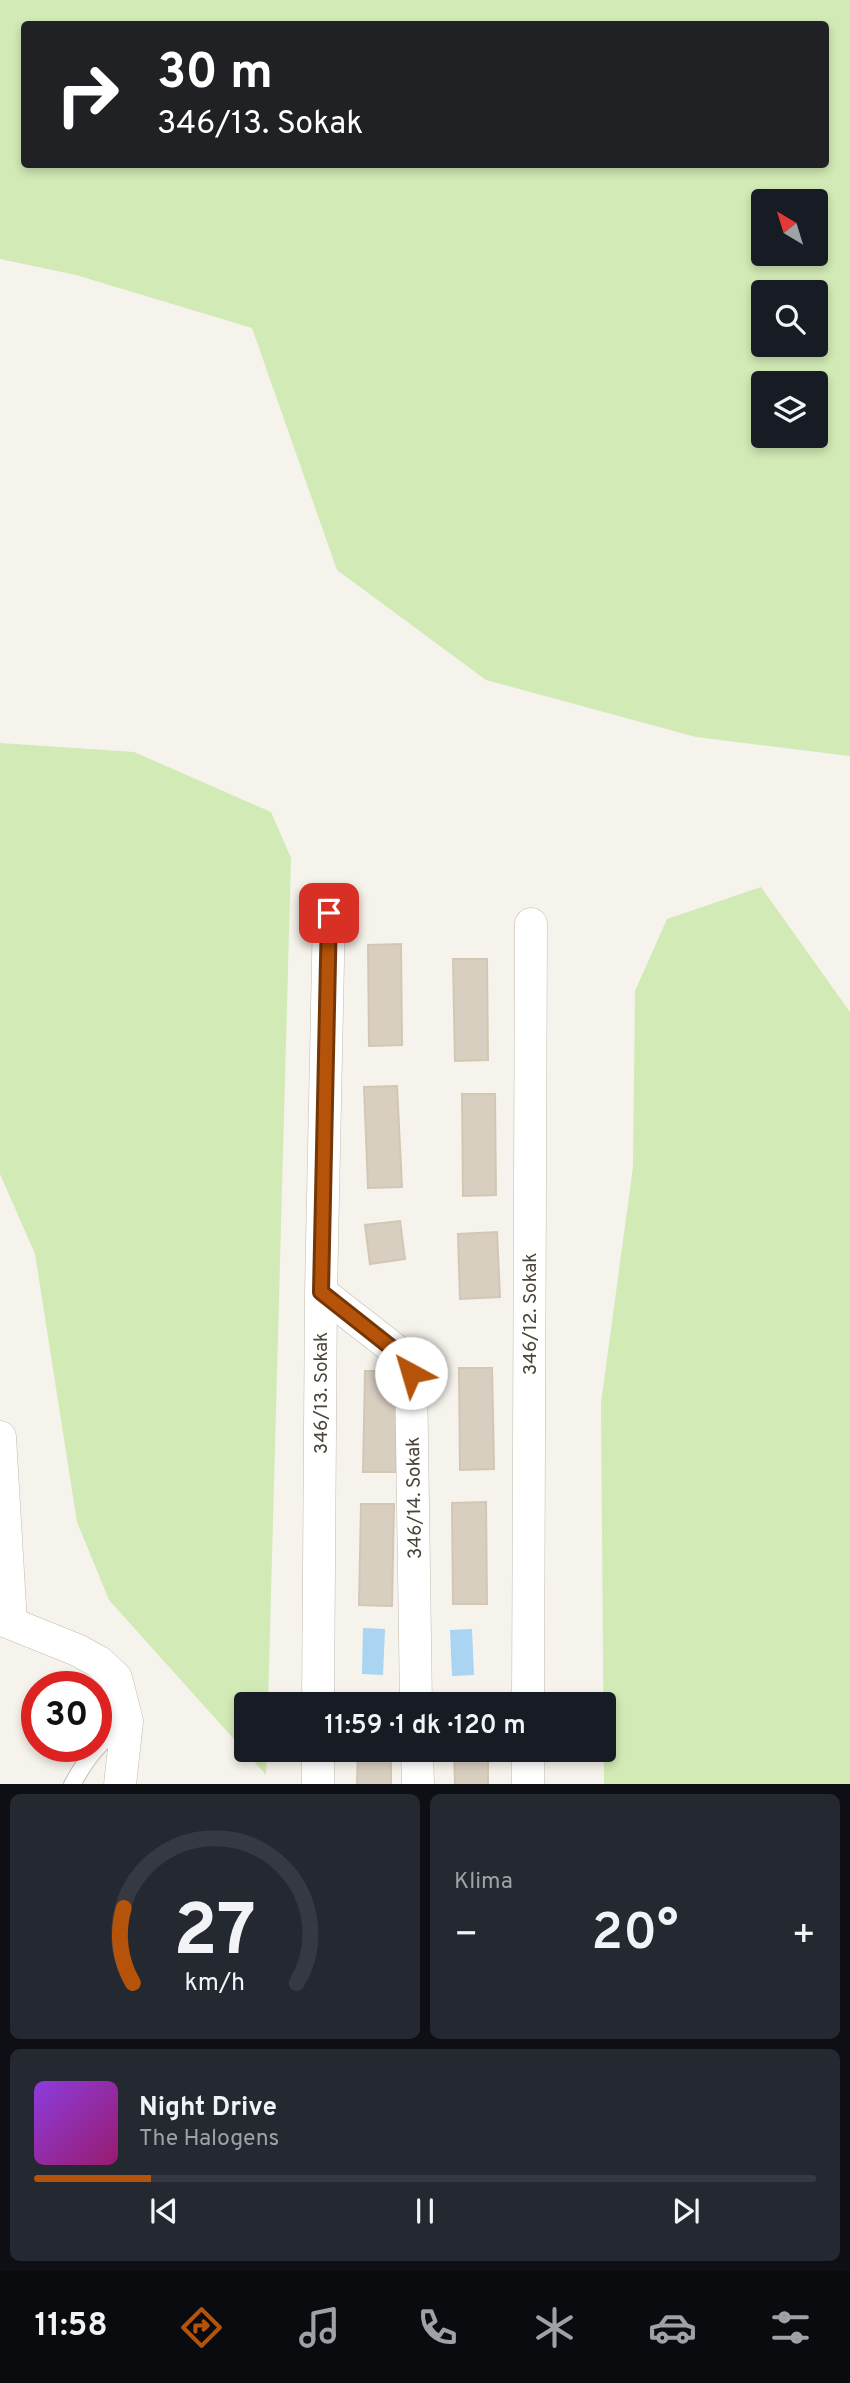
<!DOCTYPE html>
<html lang="tr">
<head>
<meta charset="utf-8">
<style>
  body { margin:0; font-family:Overpass,sans-serif; background:#242831; color:#f1f3f6; height:100vh; display:flex; flex-direction:column; font-size:26px; white-space:nowrap }
  * { box-sizing:border-box; margin:0 }
  p { font-size:23px; color:#9ea1a6 }
  .icon { flex:none; width:38px; height:38px; fill:none; stroke:currentColor; stroke-width:2; stroke-linecap:round; stroke-linejoin:round }
  .map { position:relative; height:1784px; overflow:hidden }
  .side { display:flex; flex-direction:column; gap:10px; padding:10px; background:#0d0f14; flex:1 }
  .side>* { flex:none }
  .hud { position:absolute; left:21px; top:21px; width:808px; height:147px; border-radius:7px; box-shadow:0 4px 10px #0003; background:#202124; color:#fff; overflow:hidden }
  .needle { width:46px; rotate:322deg }
  .tools { position:absolute; left:751px; top:189px; display:grid; gap:14px }
  .tools a { display:grid; place-items:center; width:77px; height:77px; border-radius:7px; background:#171b24; box-shadow:0 4px 10px #0003; font-size:35px }
  .speed { position:absolute; left:21px; top:1671px; display:flex; gap:14px; font-size:35px; font-weight:700; text-align:center }
  .speed>* { display:grid; place-content:center; width:91px; height:91px; border-radius:50%; background:#171b24; box-shadow:0 4px 10px #0003; line-height:1 }
  .speed .limit { border:10px solid #d22; background:#fff; color:#111 }
  .pin { position:absolute; display:grid; place-items:center; width:60px; height:60px; color:#fff; margin:-30px; border-radius:14px; box-shadow:0 4px 10px #0006 }
  .me { position:absolute; width:77px; margin:-38px; rotate:321deg; stroke-linejoin:round; filter:drop-shadow(0 0 5px #0008) }
  .turn { display:flex; align-items:center; gap:24px; height:147px; padding:0 21px; font-size:32px }
  .turn .icon { width:91px; height:91px; stroke-width:2.5 }
  .turn b { display:block; font-size:49px; line-height:60px }
  .big { font-size:52px; font-weight:600; line-height:1.1 }
  .side .widget { flex:1; display:flex; flex-direction:column; justify-content:center; gap:10px; min-width:0; padding:0 24px; border-radius:10px; background:#242831 }
  .side .dial { align-items:center; gap:0 }
  .dial svg { height:182px; overflow:visible; fill:none; stroke:#363941; stroke-width:7; stroke-linecap:round; text-anchor:middle }
  .dial text { fill:#f1f3f6; stroke:none }
  .song { display:flex; align-items:center; gap:21px }
  .cover { width:84px; height:84px; border-radius:10px; background:linear-gradient(135deg,hsl(270 70% 55%),hsl(320 70% 35%)) }
  .played { height:7px; border-radius:4px; background:linear-gradient(90deg,#b45309 15%,#363941 15%) }
  .keys { display:flex; justify-content:space-around; direction:ltr }
  .heat { display:flex; justify-content:space-between; align-items:center; font-size:38px; direction:ltr }
  .side .tiles { flex:1; display:grid; gap:10px; grid-template-columns:1fr 1fr }
  .widget:last-child { grid-column:span 2 }
  .trip { position:absolute; left:234px; top:1692px; width:382px; height:70px; border-radius:7px; background:#171b24; box-shadow:0 4px 10px #0003; font-weight:600; line-height:70px; text-align:center }
  .tabs { display:flex; height:112px; justify-content:space-around; align-items:center; background:#090b0e; color:#9ea1a6 }
  .tabs .icon { width:49px; height:49px }
  .tabs .active { color:#b45309 }
  .tabs b { font-size:32px; color:#f1f3f6 }
  .map>svg:first-child { display:block }
</style>
</head>
<body>
<div class="map">
<svg width="850" height="1785" viewBox="0 0 850 1785">
  <rect width="100%" height="100%" fill="#f6f3ec"/>
  <path fill="#d2eab5" fill-rule="evenodd" d="M0,0H850V756L696,737L486,680L337,570L252,328L76,275L0,259ZM24,24H826V164H24ZM763,201H816V254H763ZM763,292H816V345H763ZM763,383H816V436H763Z
    M0,743L134,752L271,812L291,858L268,1704H247V1750H267L266,1775L109,1600L77,1522L35,1254L0,1174Z
    M761,887L850,1012V1784H604L601,1403L633,1167L635,991L667,919Z"/>
  <path fill="#a9d4f2" d="M363,1628L385,1629L383,1675L362,1674Z
    M472,1629L474,1675L452,1676L450,1630Z"/>
  <path fill="#d8cfc1" stroke="#d3c7b4" stroke-width="2" d="M401,944L402,1045L369,1046L368,945Z
    M453,959H487L488,1060L455,1061Z
    M397,1086L402,1187L368,1188L364,1087Z
    M462,1094H495L496,1195L463,1196Z
    M400,1221L405,1259L370,1264L365,1225Z
    M497,1232L500,1297L460,1299L458,1234Z
    M459,1368H492L494,1469L460,1470Z
    M365,1371H398L396,1472H363Z
    M486,1502L487,1604H453L452,1503Z
    M361,1504H394L392,1606L359,1605Z
    M359,1696L392,1697V1704H359Z
    M487,1697V1704H454V1698Z
    M358,1750H391V1785H357Z
    M454,1750H488V1785H455Z"/>
  <g fill="none" stroke-linecap="round" stroke-linejoin="round">
    <defs>
      <path id="service" d="M72,1785C88,1755 100,1742 127,1721"/>
      <path id="minor" d="M321,1292L403,1356L411,1373L416,1704
        M0,1437L11,1623
        M0,1619L77,1650L99,1662L116,1678L127,1721L120,1785
        M318,1704L321,1292L329,913
        M528,1704L531,924
        M417,1750L418,1785
        M318,1785V1750
        M528,1785V1750"/>
    </defs>
    <use href="#service" stroke="#c2bbae" stroke-width="18"/>
    <use href="#minor" stroke="#c2bbae" stroke-width="33"/>
    <use href="#service" stroke="#fff" stroke-width="16"/>
    <use href="#minor" stroke="#fff" stroke-width="32"/>
  </g>
  <g fill="none" stroke-linecap="round" stroke-linejoin="round">
    <defs>
      <path id="route" d="M329,913L321,1292L402,1356L411,1373"/>
    </defs>
    <use href="#route" stroke="#753606" stroke-width="18"/>
    <use href="#route" stroke="#b45309" stroke-width="12"/>
  </g>
  <g text-anchor="middle" stroke-width="6" stroke-linejoin="round" paint-order="stroke">
    <g font-size="19" fill="#4b4439" stroke="#fff">
      <text transform="translate(529 1314) rotate(-90)" y="7">346/12. Sokak</text>
      <text transform="translate(320 1393) rotate(-90)" y="7">346/13. Sokak</text>
      <text transform="translate(413 1498) rotate(-91)" y="7">346/14. Sokak</text>
    </g>
  </g>
</svg>
<div class="tools">
<a><svg class="needle" viewBox="-14 -14 28 28"><path d="M0-13l5 13h-10z" fill="#e53935"/><path d="M0 13l5-13h-10z" fill="#9ea1a6"/></svg></a>
<a><svg class="icon" aria-label="search" viewBox="0 0 24 24"><circle cx="10" cy="10" r="6"/><path d="M15 15l6 6"/></svg></a>
<a><svg class="icon" aria-label="layers" viewBox="0 0 24 24"><path d="M12 4l9 5-9 5-9-5zM3 14l9 5 9-5"/></svg></a>
</div>
<div class="speed"><div class="limit">30</div></div>
<div class="pin" style="left:329px;top:913px;background:#d93025"><svg class="icon" aria-label="arrive" viewBox="0 0 24 24"><path d="M6 21V4h12l-3 4 3 4H6"/></svg></div>
<svg class="me" style="left:411px;top:1373px" viewBox="-20 -20 40 40"><circle r="19" fill="#fff"/><path d="M0-13L10 11 0 6-10 11z" fill="#b45309"/></svg>
<div class="trip">11:59 · 1 dk · 120 m</div>
<div class="hud">
<div class="turn"><svg class="icon" aria-label="right" viewBox="0 0 24 24"><path d="M7 20v-9h11M14 6l5 5-5 5"/></svg><div><b>30 m</b>346/13. Sokak</div></div>
</div>
</div>
<section class="side">
<div class="tiles">
<div class="widget dial"><svg viewBox="0 0 100 80">
<path d="M14 69A42 42 0 1 1 86 69"/>
<path d="M14 69A42 42 0 0 1 10 36" stroke="#b45309"/>
<text x="50" y="56" font-size="32" font-weight="700">27</text>
<text x="50" y="72" font-size="11">km/h</text>
</svg></div>
<div class="widget"><p>Klima</p>
<div class="heat"><a>−</a><b class="big">20°</b><a>+</a></div>
</div>
<div class="widget">
<div class="song"><i class="cover"></i><div><b>Night Drive</b><p>The Halogens</p></div></div>
<div class="played"></div>
<div class="keys"><svg class="icon" aria-label="previous" viewBox="0 0 24 24"><path d="M18 5L8 12l10 7zM5 5v14"/></svg><svg class="icon" aria-label="pause" viewBox="0 0 24 24"><path d="M8 5v14M16 5v14"/></svg><svg class="icon" aria-label="next" viewBox="0 0 24 24"><path d="M6 5l10 7-10 7zM19 5v14"/></svg></div>
</div>
</div>
</section>
<nav class="tabs">
<b>11:58</b>
<svg class="icon active" aria-label="directions" viewBox="0 0 24 24"><path d="M12 3l9 9-9 9-9-9zM9 14v-3h6M13 9l2 2-2 2"/></svg>
<svg class="icon" aria-label="music" viewBox="0 0 24 24"><path d="M9 18V5l10-2v13"/><circle cx="6" cy="18" r="3"/><circle cx="16" cy="16" r="3"/></svg>
<svg class="icon" aria-label="phone" viewBox="0 0 24 24"><path d="M5 4h4l2 5-3 2q2 4 5 5l2-3 5 2v4C11 20 4 13 5 4z"/></svg>
<svg class="icon" aria-label="climate" viewBox="0 0 24 24"><path d="M12 3v18M4 7l16 10M4 17L20 7"/></svg>
<svg class="icon" aria-label="car" viewBox="0 0 24 24"><path d="M5 17H2v-5l4-1 3-4h7l3 4 3 1v5h-3M9 17h6M6 11h13"/><circle cx="7" cy="17" r="2"/><circle cx="17" cy="17" r="2"/></svg>
<svg class="icon" aria-label="filters" viewBox="0 0 24 24"><path d="M4 7h16M4 17h16"/><circle cx="9" cy="7" r="2"/><circle cx="15" cy="17" r="2"/></svg>
</nav>
</body>
</html>
